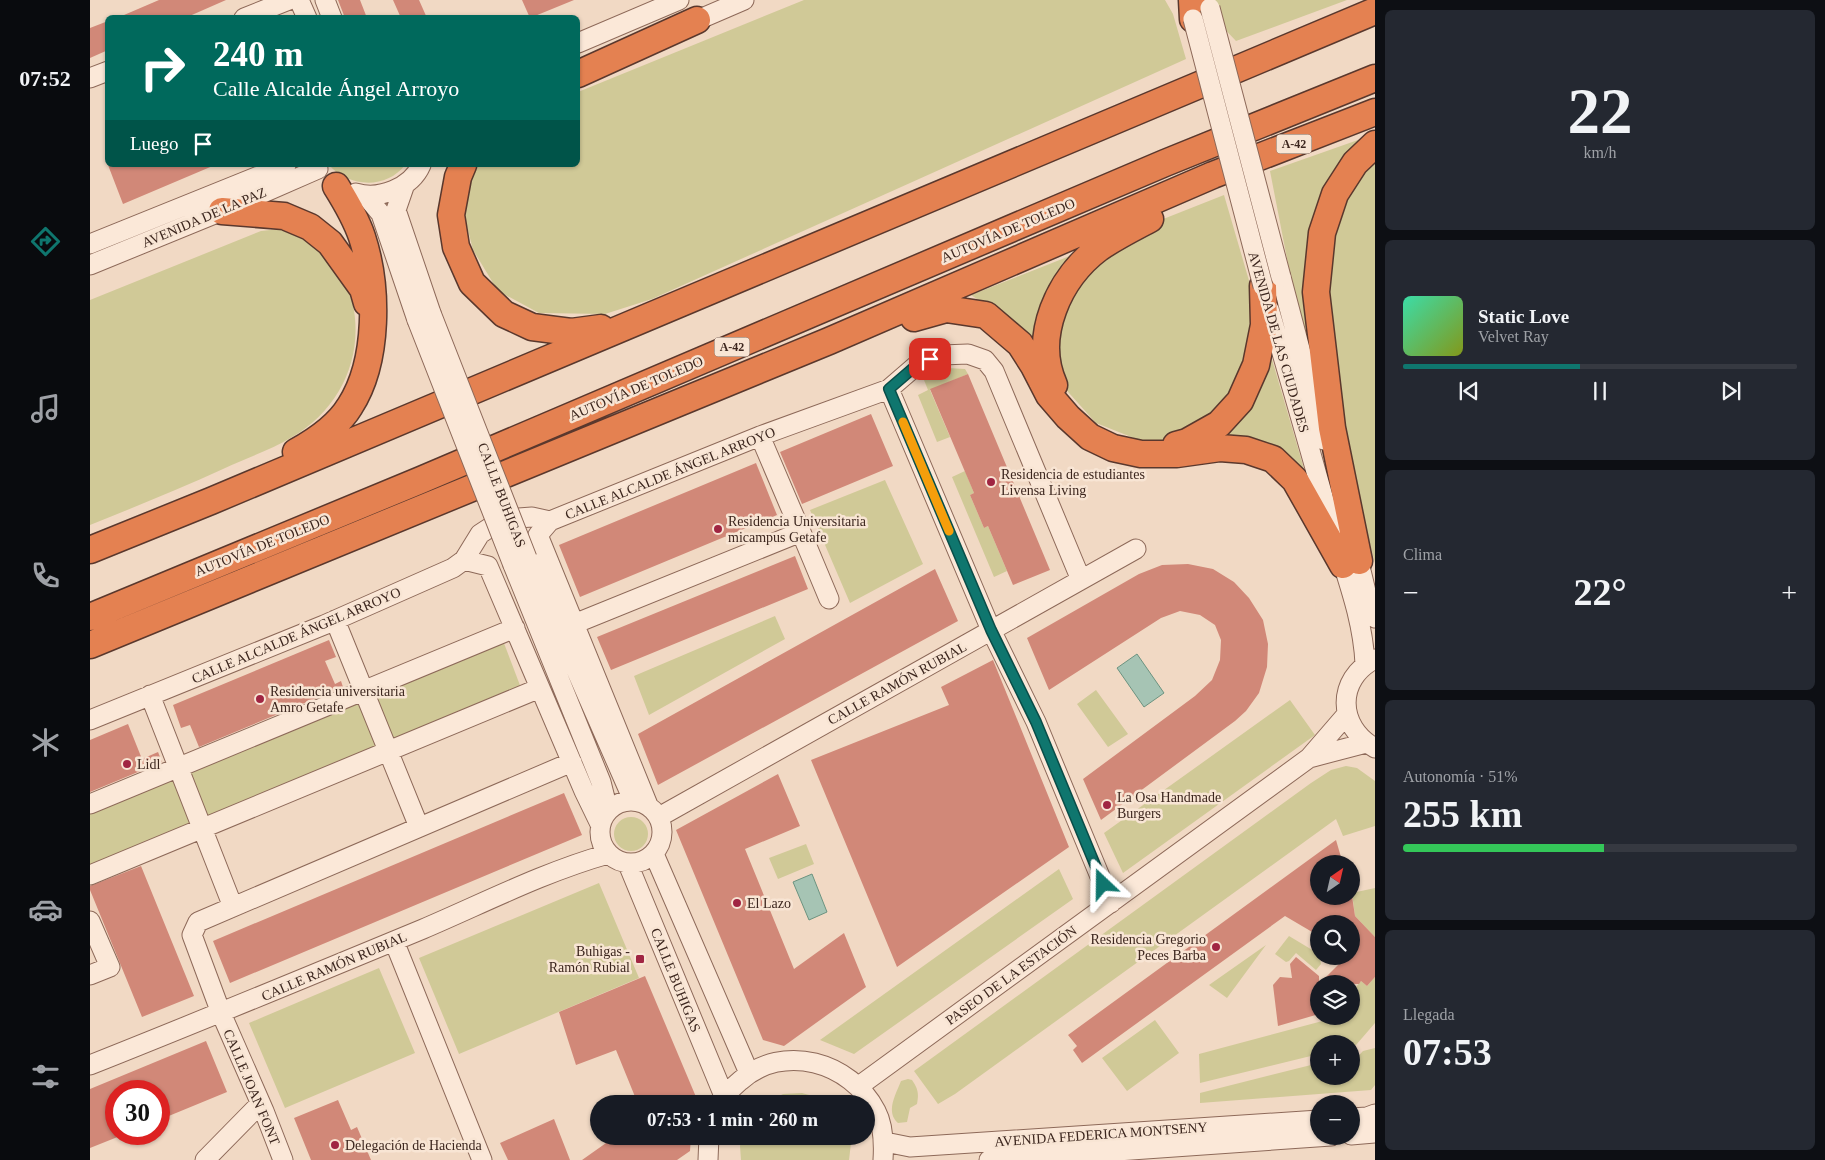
<!DOCTYPE html>
<html lang="es">
<head>
<meta charset="utf-8">
<style>
  body { margin:0; font-family:Georgia,serif; background:#242831; color:#f1f3f6; height:100vh; display:flex; flex-direction:column; font-size:19px; white-space:nowrap }
  * { box-sizing:border-box; margin:0 }
  p { font-size:16px; color:#9ea1a6 }
  .icon { flex:none; width:28px; height:28px; fill:none; stroke:currentColor; stroke-width:2; stroke-linecap:round; stroke-linejoin:round }
  .map { position:relative; flex:1; overflow:hidden }
  .details { display:flex; flex-direction:column; gap:10px; padding:10px; background:#0d0f14; width:450px }
  .details>* { flex:none }
  .hud { position:absolute; left:15px; top:15px; width:475px; height:152px; border-radius:8px; box-shadow:0 1px 4px #0004; background:#00695c; color:#fff; overflow:hidden }
  .needle { width:32px; rotate:34deg }
  .tools { position:absolute; left:1220px; top:855px; display:grid; gap:10px }
  .tools a { display:grid; place-items:center; width:50px; height:50px; border-radius:50%; background:#171b24; box-shadow:0 1px 4px #0004; font-size:25px }
  .speed { position:absolute; left:15px; top:1080px; display:flex; gap:10px; font-size:25px; font-weight:700; text-align:center }
  .speed>* { display:grid; place-content:center; width:65px; height:65px; border-radius:50%; background:#171b24; box-shadow:0 1px 4px #0004; line-height:1 }
  .speed .limit { border:8px solid #d22; background:#fff; color:#111 }
  .pin { position:absolute; display:grid; place-items:center; width:42px; height:42px; color:#fff; margin:-21px; border-radius:10px; box-shadow:0 2px 8px #0006 }
  .me { position:absolute; width:55px; margin:-28px; rotate:337deg; stroke-linejoin:round; filter:drop-shadow(0 0 4px #0008) }
  .turn { display:flex; align-items:center; gap:18px; height:105px; padding:0 25px; font-size:22px }
  .turn .icon { width:65px; height:65px; stroke-width:2.5 }
  .turn b { display:block; font-size:35px; line-height:42px }
  .then { display:flex; align-items:center; height:48px; padding:0 25px; background:#0003; gap:10px; font-size:19px }
  .big { font-size:38px; font-weight:800; line-height:1.1 }
  .details .card { flex:1; display:flex; flex-direction:column; justify-content:center; gap:8px; min-width:0; padding:0 18px; border-radius:8px; background:#242831 }
  .details .dial { align-items:center; gap:0 }
  .dial b { font-size:65px; line-height:1 }
  .song { display:flex; align-items:center; gap:15px }
  .cover { width:60px; height:60px; border-radius:8px; background:linear-gradient(135deg,hsl(160 70% 55%),hsl(70 70% 35%)) }
  .played { height:5px; border-radius:2px; background:linear-gradient(90deg,#0f766e 45%,#363941 45%) }
  .keys { display:flex; justify-content:space-around; direction:ltr }
  .heat { display:flex; justify-content:space-between; align-items:center; font-size:28px; direction:ltr }
  .charge { height:8px; border-radius:4px; background:linear-gradient(90deg,#34c759 51%,#363941 0) }
  .trip { position:absolute; left:500px; top:1095px; width:285px; height:50px; border-radius:25px; background:#171b24; box-shadow:0 1px 4px #0004; font-weight:800; line-height:50px; text-align:center }
  main { display:flex; flex:1; min-height:0 }
  .tab-bar { display:flex; flex-direction:column; width:90px; justify-content:space-around; align-items:center; background:#090b0e; color:#9ea1a6 }
  .tab-bar .icon { width:35px; height:35px }
  .tab-bar .on { color:#0f766e }
  .tab-bar b { font-size:22px; color:#f1f3f6 }
  .map>svg:first-child { display:block }
</style>
</head>
<body>
<main>
<nav class="tab-bar">
<b>07:52</b>
<svg class="icon on" aria-label="directions" viewBox="0 0 24 24"><path d="M12 3l9 9-9 9-9-9zM9 14v-3h6M13 9l2 2-2 2"/></svg>
<svg class="icon" aria-label="music" viewBox="0 0 24 24"><path d="M9 18V5l10-2v13"/><circle cx="6" cy="18" r="3"/><circle cx="16" cy="16" r="3"/></svg>
<svg class="icon" aria-label="phone" viewBox="0 0 24 24"><path d="M5 4h4l2 5-3 2q2 4 5 5l2-3 5 2v4C11 20 4 13 5 4z"/></svg>
<svg class="icon" aria-label="climate" viewBox="0 0 24 24"><path d="M12 3v18M4 7l16 10M4 17L20 7"/></svg>
<svg class="icon" aria-label="car" viewBox="0 0 24 24"><path d="M5 17H2v-5l4-1 3-4h7l3 4 3 1v5h-3M9 17h6M6 11h13"/><circle cx="7" cy="17" r="2"/><circle cx="17" cy="17" r="2"/></svg>
<svg class="icon" aria-label="filters" viewBox="0 0 24 24"><path d="M4 7h16M4 17h16"/><circle cx="9" cy="7" r="2"/><circle cx="15" cy="17" r="2"/></svg>
</nav>
<div class="map">
<svg width="1285" height="1160" viewBox="0 0 1285 1160">
  <rect width="100%" height="100%" fill="#f1d9c4"/>
  <path fill="#d0c997" d="M714,0H1075L1083,14L1096,59L562,299L515,314L449,313L408,291L383,250L370,198L383,165H488V92Z
    M1107,0H1257L1146,41Z
    M1285,134V563L1269,501L1207,310L1180,171Z
    M239,165H315C296,190 258,187 239,165Z
    M1134,195L1217,479L1126,438L1054,442L1006,423L979,393L930,328L881,295Z
    M190,229C219,239 235,251 251,277C256,287 260,294 263,305C274,358 249,410 202,437C181,450 156,458 133,469C89,489 45,507 0,525V300L171,231Z
    M840,367L875,369L878,374L840,390L860,437L847,442L828,395L838,390L832,375Z
    M875,471L884,493L880,495L894,528L898,526L917,571L904,577L862,477Z
    M795,480L833,564L760,603L720,510Z
    M685,616L695,639L559,715L544,676Z
    M412,638L431,688L0,871V808Z
    M1006,690L1038,734L1018,747L987,704Z
    M1200,700L1225,735L1033,873L1014,833Z
    M1256,766L1267,768L1285,781V826L1253,836L1246,819L865,1094L848,1104L824,1071L1221,783L1241,770Z
    M524 834a17 17 0 1 1 34 0a17 17 0 1 1-34 0Z
    M716,844L724,864L688,879L679,858Z
    M969,869L983,899L764,1054L730,1040Z
    M509,883L549,978L369,1054L329,958Z
    M1285,888V937L1265,916L1262,893Z
    M1199,936L1229,954L1231,964L1226,970L1206,953L1199,961L1196,962L1185,954Z
    M1176,945L1137,998L1119,985Z
    M289,968L325,1053L195,1108L159,1023Z
    M1285,977V1023L1266,1045L1261,1046V1044H1229V1054L1110,1083L1109,1054L1240,1019L1242,1016H1261V993L1271,981L1277,986Z
    M1065,1020L1089,1053L1037,1091L1012,1058Z
    M1285,1048V1085L1281,1090L1110,1103V1093L1229,1063V1076H1261V1064L1273,1051Z
    M818,1079L822,1080C828,1089 829,1093 827,1104L820,1108L817,1122L808,1123C795,1112 806,1094 811,1081Z
    M712,1093L730,1098L737,1104H673L693,1094Z
    M652,1136H759L761,1143L759,1160H651L650,1146Z"/>
  <path fill="#a6c4b4" stroke="#6c9380" d="M1047,654L1074,693L1054,707L1027,668Z
    M722,874L737,912L719,920L703,882Z"/>
  <path fill="#d18878" d="M69,0H136L95,18H27Z
    M248,0H270L277,18H255Z
    M303,0H329L337,18H311Z
    M432,0H484L440,18Z
    M18,21V50L0,58V28Z
    M18,165H125L33,204Z
    M878,374L960,570L923,585L898,526L894,528L880,495L884,493L840,389Z
    M781,414L803,466L712,504L690,452Z
    M666,463L687,515L490,597L469,545Z
    M705,556L718,589L521,670L507,637Z
    M1098,564L1123,569L1144,582L1159,598L1173,620L1178,644L1177,667L1169,693L1156,711L1145,721L1011,820L993,779L1105,696L1122,680L1130,660L1131,640L1125,625L1110,615L1090,611L1071,618L959,690L937,638L1049,574L1072,565Z
    M845,569L868,621L568,785L548,734Z
    M239,640L246,657L235,661L245,684L251,681L253,687L109,747L100,725L91,728L83,705Z
    M903,660L979,847L807,967L721,760L859,705L851,687Z
    M38,724L52,759L68,752L72,762L0,792V740Z
    M688,774L710,826L655,849L704,969L754,933L776,987L694,1046L673,1040L586,830Z
    M474,793L492,835L140,983L123,941Z
    M1246,840L1253,864H1229V896H1262L1265,916L1285,937V977L1277,986L1271,981L1269,984H1229L1257,956H1261V924H1229V936L1195,916L992,1063L983,1050L987,1046L978,1035Z
    M51,866L104,996L52,1017L0,890V886Z
    M1206,957L1229,976V1014L1188,1026L1183,985L1190,977L1202,978L1200,964Z
    M555,976L609,1104H548L526,1050L486,1065L469,1012Z
    M116,1041L137,1092L69,1120V1091H26V1134H35L0,1148V1089Z
    M248,1100L261,1130L267,1127L281,1160H221L204,1118Z
    M464,1119L480,1160H418L410,1143Z
    M526,1136H601L600,1151L587,1160H492Z"/>
  <g fill="none" stroke-linecap="round" stroke-linejoin="round">
    <defs>
      <path id="minor" d="M209,0L217,18
        M235,0L242,18
        M154,18L199,0
        M596,25L654,0
        M488,43L589,0
        M0,78L18,71
        M315,184L306,210L341,313
        M266,193C289,200 321,188 331,165
        M276,196L291,214L327,320
        M0,244L196,165
        M0,265L132,211L228,169
        M1191,277L1234,440
        M1179,309C1201,383 1222,457 1243,532C1256,576 1273,618 1275,664
        M799,389L901,630L946,722L1021,903
        M460,521L448,535L558,805
        M711,532L739,599
        M1266,550L1280,608L1285,618
        M437,558L543,800
        M374,560L398,566L494,791L510,824
        M423,565L511,782L518,810
        M245,620L329,827
        M484,624L711,532L670,436
        M1285,659C1246,679 1247,727 1285,748
        M60,695L143,907
        M0,720L234,625L363,568L374,560L390,534L413,519L442,517L460,521L670,436L799,389L828,364L852,355L878,354L895,360L904,371L991,580
        M1219,758L1276,743
        M510 832a31 31 0 1 1 62 0a31 31 0 1 1-62 0Z
        M0,804L425,628
        M569,817L1046,549
        M564,854L659,1073
        M538,864L634,1096
        M0,875L450,688
        M0,921L20,967L0,975
        M304,941L392,1160
        M0,1065C111,1021 222,975 333,929C394,903 454,872 518,854
        M769,1086L1219,758L1257,714
        M630,1104C635,1094 642,1088 650,1081C693,1042 761,1062 786,1111C794,1126 794,1144 793,1160
        M1261,1118L1277,1117L1285,1114
        M1261,1135L1285,1133
        M795,1142L820,1147L1229,1120
        M115,1160L170,1104
        M193,1160L174,1111L131,1013L102,935L108,922L482,762
        M618,1160L619,1136
        M899,1160L1241,1136"/>
      <path id="highway" d="M1102,0L1103,19
        M488,74L607,20
        M373,165L368,177L361,215L366,247L382,283L414,314L442,327L481,332L511,328
        M132,211L194,216L220,227L240,243L273,289L277,303
        M824,318L856,309L896,315L930,344L944,366L959,395L978,417L1000,437L1023,448L1051,454H1087L1130,448L1156,450L1183,459L1205,480L1253,565
        M964,385C942,336 969,278 1009,248C1025,237 1043,228 1060,219
        M1086,445L1097,442L1129,424L1150,401L1166,365L1174,325L1173,286
        M206,452C226,441 248,426 260,406C289,361 288,286 272,237C266,219 256,202 246,186
        M0,550L121,501L1285,11
        M1269,561L1242,428L1226,292L1232,233L1245,194L1265,163L1285,144
        M0,617L331,480L1075,163L1285,78
        M0,645L739,341L1123,175L1285,112"/>
    </defs>
    <use href="#minor" stroke="#8d6959" stroke-width="21"/>
    <use href="#highway" stroke="#5a382d" stroke-width="29"/>
    <use href="#minor" stroke="#fbe8d8" stroke-width="19"/>
    <use href="#highway" stroke="#e48151" stroke-width="26"/>
    <defs>
      <path id="minor-bridge" d="M1120,8L1191,277
        M1103,19L1173,286
        M341,313L437,558
        M327,320L423,565"/>
    </defs>
    <use href="#minor-bridge" stroke="#8d6959" stroke-width="21" stroke-linecap="butt"/>
    <use href="#minor-bridge" stroke="#fbe8d8" stroke-width="19"/>
  </g>
  <g fill="none" stroke-linecap="round" stroke-linejoin="round">
    <defs>
      <path id="route" d="M840,359L828,364L799,389L901,630L946,722L1013,884"/>
    </defs>
    <use href="#route" stroke="#0a4d48" stroke-width="12"/>
    <use href="#route" stroke="#0f766e" stroke-width="9"/>
    <path stroke="#f59e0b" stroke-width="9" d="M813,422L859,531"/>
  </g>
  <g fill="#a02542" stroke="#f8e5d4" stroke-width="2">
    <circle cx="901" cy="482" r="5"/>
    <circle cx="628" cy="529" r="5"/>
    <circle cx="170" cy="699" r="5"/>
    <circle cx="37" cy="764" r="5"/>
    <circle cx="1017" cy="805" r="5"/>
    <circle cx="647" cy="903" r="5"/>
    <circle cx="1126" cy="947" r="5"/>
    <rect x="545" y="954" width="10" height="10" rx="2.5"/>
    <circle cx="245" cy="1145" r="5"/>
  </g>
  <g text-anchor="middle" stroke-width="5" stroke-linejoin="round" paint-order="stroke">
    <g fill="#f8e5d4" stroke="#745f55" stroke-width="1">
      <rect x="1186.5" y="134.5" width="35" height="19" rx="4"/>
      <rect x="624.5" y="337.5" width="35" height="19" rx="4"/>
    </g>
    <g font-size="12" font-weight="bold" fill="#3c261e">
      <text x="1204" y="148">A-42</text>
      <text x="642" y="351">A-42</text>
    </g>
    <g font-size="14" fill="#3c261e" stroke="#f8e5d4">
      <text transform="translate(114 217) rotate(-23)" y="5">AVENIDA DE LA PAZ</text>
      <text transform="translate(918 230) rotate(-23)" y="5">AUTOVÍA DE TOLEDO</text>
      <text transform="translate(1189 342) rotate(74)" y="5">AVENIDA DE LAS CIUDADES</text>
      <text transform="translate(546 388) rotate(-23)" y="5">AUTOVÍA DE TOLEDO</text>
      <text transform="translate(580 473) rotate(-22)" y="5">CALLE ALCALDE ÁNGEL ARROYO</text>
      <text transform="translate(412 495) rotate(69)" y="5">CALLE BUHIGAS</text>
      <text transform="translate(172 545) rotate(-22)" y="5">AUTOVÍA DE TOLEDO</text>
      <text transform="translate(206 635) rotate(-23)" y="5">CALLE ALCALDE ÁNGEL ARROYO</text>
      <text transform="translate(807 683) rotate(-29)" y="5">CALLE RAMÓN RUBIAL</text>
      <text transform="translate(244 966) rotate(-23)" y="5">CALLE RAMÓN RUBIAL</text>
      <text transform="translate(921 975) rotate(-36)" y="5">PASEO DE LA ESTACIÓN</text>
      <text transform="translate(586 980) rotate(68)" y="5">CALLE BUHIGAS</text>
      <text transform="translate(162 1087) rotate(67)" y="5">CALLE JOAN FONT</text>
      <text transform="translate(1011 1134) rotate(-4)" y="5">AVENIDA FEDERICA MONTSENY</text>
    </g>
    <g font-size="14" fill="#3c261e" stroke="#f8e5d4" text-anchor="start">
      <text x="911" y="479">Residencia de estudiantes<tspan x="911" dy="16">Livensa Living</tspan></text>
      <text x="638" y="526">Residencia Universitaria<tspan x="638" dy="16">micampus Getafe</tspan></text>
      <text x="180" y="696">Residencia universitaria<tspan x="180" dy="16">Amro Getafe</tspan></text>
      <text x="47" y="769">Lidl</text>
      <text x="1027" y="802">La Osa Handmade<tspan x="1027" dy="16">Burgers</tspan></text>
      <text x="657" y="908">El Lazo</text>
      <text x="1116" y="944" text-anchor="end">Residencia Gregorio<tspan x="1116" dy="16">Peces Barba</tspan></text>
      <text x="540" y="956" text-anchor="end">Buhigas -<tspan x="540" dy="16">Ramón Rubial</tspan></text>
      <text x="255" y="1150">Delegación de Hacienda</text>
    </g>
  </g>
</svg>
<div class="tools">
<a><svg class="needle" viewBox="-14 -14 28 28"><path d="M0-13l5 13h-10z" fill="#e53935"/><path d="M0 13l5-13h-10z" fill="#9ea1a6"/></svg></a>
<a><svg class="icon" aria-label="search" viewBox="0 0 24 24"><circle cx="10" cy="10" r="6"/><path d="M15 15l6 6"/></svg></a>
<a><svg class="icon" aria-label="layers" viewBox="0 0 24 24"><path d="M12 4l9 5-9 5-9-5zM3 14l9 5 9-5"/></svg></a>
<a>+</a>
<a>−</a>
</div>
<div class="speed"><div class="limit">30</div></div>
<div class="pin" style="left:840px;top:359px;background:#d93025"><svg class="icon" aria-label="arrive" viewBox="0 0 24 24"><path d="M6 21V4h12l-3 4 3 4H6"/></svg></div>
<svg class="me" style="left:1013px;top:884px" viewBox="-20 -20 40 40"><path d="M0-17L14 15 0 8-14 15z" fill="#0f766e" stroke="#fff" stroke-width="4"/></svg>
<div class="trip">07:53 · 1 min · 260 m</div>
<div class="hud">
<div class="turn"><svg class="icon" aria-label="right" viewBox="0 0 24 24"><path d="M7 20v-9h11M14 6l5 5-5 5"/></svg><div><b>240 m</b>Calle Alcalde Ángel Arroyo</div></div>
<div class="then">Luego<svg class="icon" aria-label="arrive" viewBox="0 0 24 24"><path d="M6 21V4h12l-3 4 3 4H6"/></svg></div>
</div>
</div>
<section class="details">
<div class="card dial"><b>22</b><p>km/h</p></div>
<div class="card">
<div class="song"><i class="cover"></i><div><b>Static Love</b><p>Velvet Ray</p></div></div>
<div class="played"></div>
<div class="keys"><svg class="icon" aria-label="previous" viewBox="0 0 24 24"><path d="M18 5L8 12l10 7zM5 5v14"/></svg><svg class="icon" aria-label="pause" viewBox="0 0 24 24"><path d="M8 5v14M16 5v14"/></svg><svg class="icon" aria-label="next" viewBox="0 0 24 24"><path d="M6 5l10 7-10 7zM19 5v14"/></svg></div>
</div>
<div class="card"><p>Clima</p>
<div class="heat"><a>−</a><b class="big">22°</b><a>+</a></div>
</div>
<div class="card"><p>Autonomía · 51%</p><b class="big">255 km</b><div class="charge"></div></div>
<div class="card"><p>Llegada</p><b class="big">07:53</b></div>
</section>
</main>
</body>
</html>
